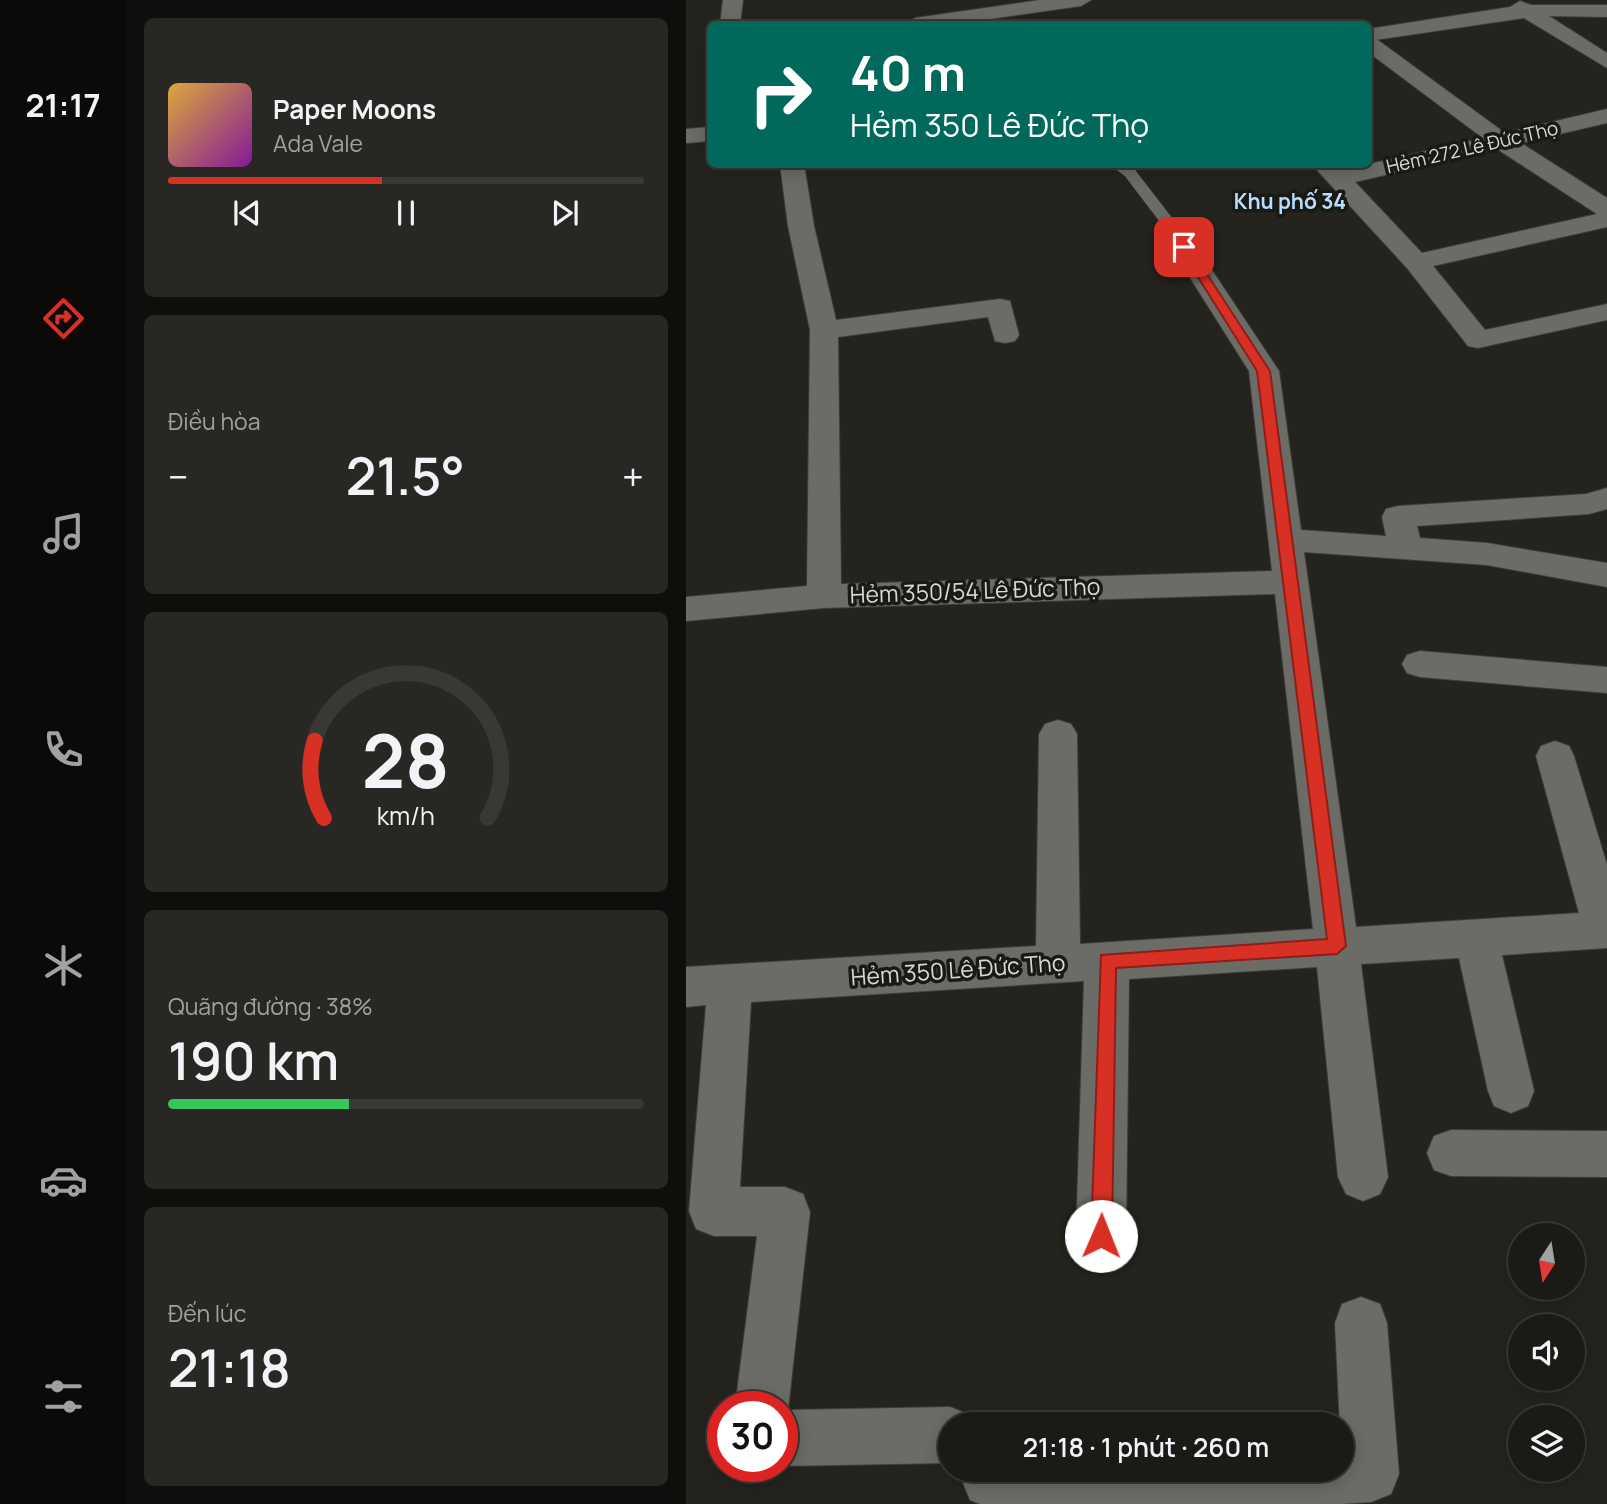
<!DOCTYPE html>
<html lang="vi">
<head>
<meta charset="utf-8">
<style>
  body { margin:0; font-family:Manrope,sans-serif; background:#282723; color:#f1f3f6; height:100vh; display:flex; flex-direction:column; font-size:26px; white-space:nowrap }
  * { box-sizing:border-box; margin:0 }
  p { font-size:23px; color:#a0a1a1 }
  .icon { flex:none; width:38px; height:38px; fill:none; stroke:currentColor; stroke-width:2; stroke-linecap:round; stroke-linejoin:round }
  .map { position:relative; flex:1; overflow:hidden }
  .panel { display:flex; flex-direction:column; gap:18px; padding:18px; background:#0f0e0c; width:560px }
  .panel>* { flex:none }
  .banner { position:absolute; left:21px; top:21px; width:665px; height:147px; border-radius:10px; box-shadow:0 4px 18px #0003,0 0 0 2px #393835; background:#00695c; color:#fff; overflow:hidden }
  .needle { width:46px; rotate:192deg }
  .tools { position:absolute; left:822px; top:1223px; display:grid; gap:14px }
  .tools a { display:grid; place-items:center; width:77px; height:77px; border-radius:50%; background:#1b1a16; box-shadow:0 4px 18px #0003,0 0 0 2px #393835; font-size:35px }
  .speed { position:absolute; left:21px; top:1391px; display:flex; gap:14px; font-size:35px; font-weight:700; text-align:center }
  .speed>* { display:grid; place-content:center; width:91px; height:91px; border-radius:50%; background:#1b1a16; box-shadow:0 4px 18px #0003,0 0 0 2px #393835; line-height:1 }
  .speed .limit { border:10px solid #d22; background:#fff; color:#111 }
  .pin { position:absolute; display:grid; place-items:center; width:60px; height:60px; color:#fff; margin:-30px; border-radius:14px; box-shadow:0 4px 10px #0006 }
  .me { position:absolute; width:77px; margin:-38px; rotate:1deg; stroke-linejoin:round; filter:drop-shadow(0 0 5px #0008) }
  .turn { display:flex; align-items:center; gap:24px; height:147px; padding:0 28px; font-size:32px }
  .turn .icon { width:91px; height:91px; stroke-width:2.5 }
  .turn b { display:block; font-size:49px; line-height:60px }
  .big { font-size:52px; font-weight:600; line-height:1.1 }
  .panel .tile { flex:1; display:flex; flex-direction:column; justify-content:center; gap:10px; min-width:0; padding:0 24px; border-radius:10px; background:#282723 }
  .panel .dial { align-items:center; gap:0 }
  .dial svg { height:182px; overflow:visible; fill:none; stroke:#393835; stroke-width:7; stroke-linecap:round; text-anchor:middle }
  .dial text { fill:#f1f3f6; stroke:none }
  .song { display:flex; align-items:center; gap:21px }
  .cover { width:84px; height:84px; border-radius:10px; background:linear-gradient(135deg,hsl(40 70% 55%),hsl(290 70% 35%)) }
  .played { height:7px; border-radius:4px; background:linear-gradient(90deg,#d93025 45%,#393835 45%) }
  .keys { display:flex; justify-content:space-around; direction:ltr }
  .heat { display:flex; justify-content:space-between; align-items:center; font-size:38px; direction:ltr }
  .charge { height:10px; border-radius:5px; background:linear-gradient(90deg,#34c759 38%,#393835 0) }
  .trip { position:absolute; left:252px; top:1412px; width:416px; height:70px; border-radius:35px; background:#1b1a16; box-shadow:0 4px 18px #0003,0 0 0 2px #393835; font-weight:600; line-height:70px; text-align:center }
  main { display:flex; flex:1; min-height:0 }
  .tab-bar { display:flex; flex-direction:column; width:126px; justify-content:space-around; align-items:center; background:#0b0a09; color:#a0a1a1 }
  .tab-bar .icon { width:49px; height:49px }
  .tab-bar .current { color:#d93025 }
  .tab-bar b { font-size:32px; color:#f1f3f6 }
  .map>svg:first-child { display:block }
</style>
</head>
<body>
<main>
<nav class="tab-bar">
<b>21:17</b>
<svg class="icon current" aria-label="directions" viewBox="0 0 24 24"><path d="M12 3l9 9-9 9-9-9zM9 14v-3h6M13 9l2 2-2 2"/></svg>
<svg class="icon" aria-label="music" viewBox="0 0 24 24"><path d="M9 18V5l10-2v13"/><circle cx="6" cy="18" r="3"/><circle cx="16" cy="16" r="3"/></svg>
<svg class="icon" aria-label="phone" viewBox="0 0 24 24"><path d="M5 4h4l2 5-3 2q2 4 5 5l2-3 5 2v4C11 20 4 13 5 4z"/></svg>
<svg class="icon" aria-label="climate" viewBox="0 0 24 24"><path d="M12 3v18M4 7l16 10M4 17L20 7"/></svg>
<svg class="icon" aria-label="car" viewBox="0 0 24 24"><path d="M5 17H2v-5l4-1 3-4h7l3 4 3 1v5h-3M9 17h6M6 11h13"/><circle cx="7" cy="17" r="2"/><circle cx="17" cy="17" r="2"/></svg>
<svg class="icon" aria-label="filters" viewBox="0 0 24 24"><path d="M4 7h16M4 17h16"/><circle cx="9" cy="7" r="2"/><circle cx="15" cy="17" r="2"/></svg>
</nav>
<section class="panel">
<div class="tile">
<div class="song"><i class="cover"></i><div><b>Paper Moons</b><p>Ada Vale</p></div></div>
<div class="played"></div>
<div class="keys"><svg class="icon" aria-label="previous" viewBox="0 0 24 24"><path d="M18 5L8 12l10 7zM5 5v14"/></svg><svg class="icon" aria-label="pause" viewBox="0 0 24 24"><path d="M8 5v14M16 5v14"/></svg><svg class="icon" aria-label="next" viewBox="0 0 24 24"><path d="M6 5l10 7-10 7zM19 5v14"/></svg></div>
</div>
<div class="tile"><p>Điều hòa</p>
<div class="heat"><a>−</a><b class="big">21.5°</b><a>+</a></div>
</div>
<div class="tile dial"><svg viewBox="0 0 100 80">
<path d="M14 69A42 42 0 1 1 86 69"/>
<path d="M14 69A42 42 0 0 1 10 35" stroke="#d93025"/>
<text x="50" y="56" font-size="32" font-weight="700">28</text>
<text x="50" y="72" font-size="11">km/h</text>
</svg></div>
<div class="tile"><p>Quãng đường · 38%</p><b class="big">190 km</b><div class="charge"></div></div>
<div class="tile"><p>Đến lúc</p><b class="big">21:18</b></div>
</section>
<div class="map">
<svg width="921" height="1504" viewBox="0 0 921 1504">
  <rect width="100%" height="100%" fill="#24231e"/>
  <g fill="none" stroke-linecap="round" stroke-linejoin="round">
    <defs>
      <path id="lane" d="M423,164H440L449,170L493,227L490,230H480L439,176Z"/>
      <path id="street" d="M354,0H405L395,6L268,24H219L229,18Z
        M682,36L689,38L819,133L921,109V123L835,143L921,198V227L747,266L799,330L921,304V320L792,348L782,346L721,268L630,169L626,164H652L657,170L797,138L682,52ZM811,149L911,214L736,253L669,182Z
        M94,164H118L128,226L150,320L314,299L324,301L333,335L329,341L319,343L309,341L302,317L152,337L155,584L586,571L563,371L472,227L476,222H494L593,371L615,530L700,536L696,517L700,509L712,506L900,494L921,488V509L903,514L731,526L734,538L801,543L921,563V587L801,565L618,552L670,927L893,913L850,756L855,746L869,741L883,746L888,756L921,865V948L816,955L848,1091L842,1106L825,1113L808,1106L802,1091L773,958L675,964L702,1177L694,1194L677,1201L660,1194L652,1177L631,967L443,979L440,1236L433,1254L415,1261L397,1254L390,1236L398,981L65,1002L54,1187H99L117,1194L124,1212L102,1410L264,1407L284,1415L287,1424H264V1463L96,1466V1407H49L71,1236H28L10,1229L3,1211L20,1005L0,1007V967L350,946L353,734L359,724L372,720L385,724L391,734L394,944L627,929L589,594L138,608L0,621V597L121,586L124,330L102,226Z
        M734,651L921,667V693L734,677L721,673L716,664L721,655Z
        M765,1130L921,1131V1177L765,1176L748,1170L741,1153L748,1136Z
        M675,1297L694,1304L701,1323L713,1474L705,1494L685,1502L654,1504H294L284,1500L276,1480L277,1470H656L649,1323L656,1304Z"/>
      <path id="secondary" d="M37,0H57L54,24H34Z
        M834,1L845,5H921V17L863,16L921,53V68L838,18L682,41V29L824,7Z
        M24,127V141L0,143V129Z"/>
    </defs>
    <use href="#lane" stroke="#3e3e39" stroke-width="1"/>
    <use href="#street" stroke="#3e3e39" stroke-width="2"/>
    <use href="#secondary" stroke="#3e3e39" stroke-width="2"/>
    <use href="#lane" fill="#6c6c66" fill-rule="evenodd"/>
    <use href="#street" fill="#6c6c66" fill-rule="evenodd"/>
    <use href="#secondary" fill="#6c6c66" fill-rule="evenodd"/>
  </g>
  <path fill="#d93025" stroke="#8d1f18" stroke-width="2" d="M494,245H502L584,371L660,946L651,954L430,968L426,1236L423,1243L415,1246L408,1243L405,1236L415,955L641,939L571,371L493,247Z"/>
  <g text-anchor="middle" stroke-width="7" stroke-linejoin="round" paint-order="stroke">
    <g font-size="19" fill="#d8d8d5" stroke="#1a1a15">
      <text transform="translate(786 147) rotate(-13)" y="7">Hẻm 272 Lê Đức Thọ</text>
    </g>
    <g font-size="21" font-weight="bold" fill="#b8defe" stroke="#1a1a15">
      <text x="604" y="209">Khu phố 34</text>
    </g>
    <g font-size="23" fill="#d8d8d5" stroke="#1a1a15">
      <text transform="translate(289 591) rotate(-2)" y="8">Hẻm 350/54 Lê Đức Thọ</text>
      <text transform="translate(272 970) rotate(-4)" y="8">Hẻm 350 Lê Đức Thọ</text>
    </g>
  </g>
</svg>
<div class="tools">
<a><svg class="needle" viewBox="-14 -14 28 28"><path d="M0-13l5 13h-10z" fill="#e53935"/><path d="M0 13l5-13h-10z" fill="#a0a1a1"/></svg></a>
<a><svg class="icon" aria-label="sound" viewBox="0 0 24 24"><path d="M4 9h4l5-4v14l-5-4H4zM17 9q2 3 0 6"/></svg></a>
<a><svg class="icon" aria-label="layers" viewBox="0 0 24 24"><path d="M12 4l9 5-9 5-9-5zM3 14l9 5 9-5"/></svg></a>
</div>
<div class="speed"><div class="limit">30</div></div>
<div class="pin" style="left:498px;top:247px;background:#d93025"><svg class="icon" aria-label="arrive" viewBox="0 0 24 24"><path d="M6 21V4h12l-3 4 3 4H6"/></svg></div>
<svg class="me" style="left:415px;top:1236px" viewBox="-20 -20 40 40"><circle r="19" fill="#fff"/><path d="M0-13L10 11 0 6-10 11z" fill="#d93025"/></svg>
<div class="trip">21:18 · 1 phút · 260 m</div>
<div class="banner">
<div class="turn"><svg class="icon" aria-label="right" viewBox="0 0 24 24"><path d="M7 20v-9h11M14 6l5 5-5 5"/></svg><div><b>40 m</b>Hẻm 350 Lê Đức Thọ</div></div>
</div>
</div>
</main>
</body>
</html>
